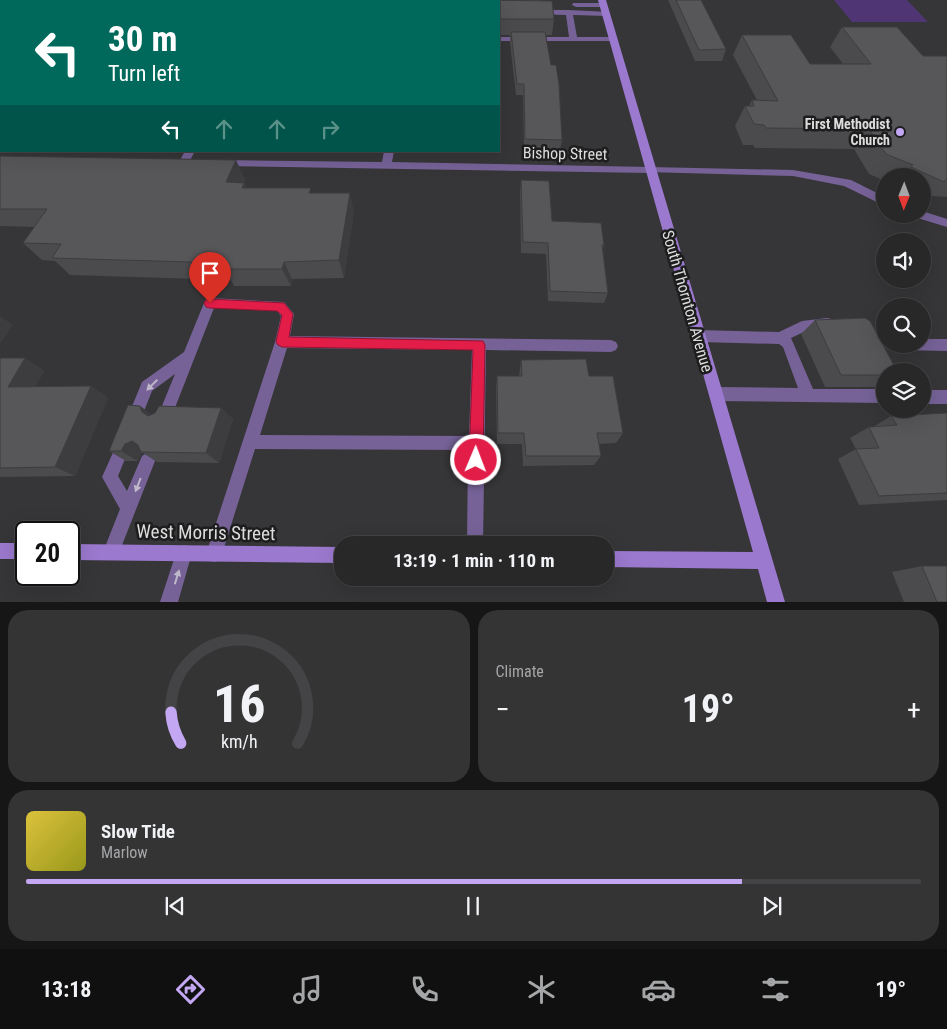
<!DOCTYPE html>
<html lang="en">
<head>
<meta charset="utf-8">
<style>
  body { margin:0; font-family:"Roboto Condensed",sans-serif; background:#343435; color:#f1f3f6; height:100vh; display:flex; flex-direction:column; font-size:19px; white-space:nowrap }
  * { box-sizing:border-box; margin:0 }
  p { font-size:16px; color:#a5a6a8 }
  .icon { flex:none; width:28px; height:28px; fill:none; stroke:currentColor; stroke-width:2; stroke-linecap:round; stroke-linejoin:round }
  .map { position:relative; height:602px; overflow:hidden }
  .sheet { display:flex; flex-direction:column; gap:8px; padding:8px; background:#161617; flex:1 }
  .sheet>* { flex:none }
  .top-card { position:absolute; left:0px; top:0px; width:500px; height:152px; box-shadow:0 5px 20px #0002,0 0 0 1px #444446; background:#00695c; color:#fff; overflow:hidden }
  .needle { width:32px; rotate:181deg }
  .tools { position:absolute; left:876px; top:168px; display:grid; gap:10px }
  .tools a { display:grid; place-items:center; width:55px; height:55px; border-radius:50%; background:#282829; box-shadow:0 5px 20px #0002,0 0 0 1px #444446; font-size:25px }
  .speed { position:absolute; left:15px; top:521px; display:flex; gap:10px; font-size:25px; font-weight:700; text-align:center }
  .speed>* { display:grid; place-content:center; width:65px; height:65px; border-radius:50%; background:#282829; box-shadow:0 5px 20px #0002,0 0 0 1px #444446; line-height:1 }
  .speed .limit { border:2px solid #111; border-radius:8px; background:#fff; color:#111 }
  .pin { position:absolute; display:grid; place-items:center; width:42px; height:42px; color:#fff; margin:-51px -21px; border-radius:50% 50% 50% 0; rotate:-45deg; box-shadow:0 0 5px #0007 }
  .pin .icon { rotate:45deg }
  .me { position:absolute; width:55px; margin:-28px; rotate:1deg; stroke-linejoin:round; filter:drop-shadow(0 0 4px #0008) }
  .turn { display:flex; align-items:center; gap:18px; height:105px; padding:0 25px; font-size:22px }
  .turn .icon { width:65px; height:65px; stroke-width:2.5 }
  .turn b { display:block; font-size:35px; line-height:42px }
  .lanes { display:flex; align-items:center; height:48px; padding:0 25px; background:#0003; justify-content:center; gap:25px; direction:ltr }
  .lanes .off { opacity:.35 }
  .big { font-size:38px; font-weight:700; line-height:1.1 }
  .sheet .widget { flex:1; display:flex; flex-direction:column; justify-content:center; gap:8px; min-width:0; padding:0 18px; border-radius:20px; background:#343435 }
  .sheet .dial { align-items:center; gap:0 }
  .dial svg { height:130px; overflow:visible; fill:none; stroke:#444446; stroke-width:7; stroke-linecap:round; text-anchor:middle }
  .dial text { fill:#f1f3f6; stroke:none }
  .song { display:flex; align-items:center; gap:15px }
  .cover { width:60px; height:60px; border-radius:8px; background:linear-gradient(135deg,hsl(50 70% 55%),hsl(60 70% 35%)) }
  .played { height:5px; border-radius:2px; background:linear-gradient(90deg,#c3a7f2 80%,#444446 80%) }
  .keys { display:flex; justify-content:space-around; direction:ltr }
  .heat { display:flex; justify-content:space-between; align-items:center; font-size:28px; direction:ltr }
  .sheet .tiles { flex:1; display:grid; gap:8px; grid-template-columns:1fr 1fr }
  .widget:last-child { grid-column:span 2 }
  .trip { position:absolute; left:334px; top:536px; width:280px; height:50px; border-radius:20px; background:#282829; box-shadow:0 5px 20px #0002,0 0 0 1px #444446; font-weight:700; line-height:50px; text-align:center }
  .menu { display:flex; height:80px; justify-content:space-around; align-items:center; background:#101010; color:#a5a6a8 }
  .menu .icon { width:35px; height:35px }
  .menu .current { color:#c3a7f2 }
  .menu b { font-size:22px; color:#f1f3f6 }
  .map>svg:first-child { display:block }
</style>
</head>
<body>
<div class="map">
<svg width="947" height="602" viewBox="0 0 947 602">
  <rect width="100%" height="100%" fill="#363537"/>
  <path fill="#4f3573" d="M834,0H907L928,22H852Z"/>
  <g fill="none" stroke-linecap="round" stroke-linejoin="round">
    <path fill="#766297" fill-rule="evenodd" d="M573,3H603L607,5L603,7H576L572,5Z
      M533,10H569L609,12L610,14L606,16L573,15L577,37H613L617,39L613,41H499V37H569L566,15L536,14L532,12Z
      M650,167L793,170L851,180L885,197V206L844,186L793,176L646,172L645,170Z
      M922,211L947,219V227L914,217L912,214H922Z
      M210,298L284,302L294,314L290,336L611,340L616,342L618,346L616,350L611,352L486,350L483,545H467L468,450L255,449L222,554L220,560L214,562L208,560L206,554L275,342L281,316L277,311L214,308L169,423L164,425L159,423L157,418L175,374L152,391L138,426L133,428L128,426L126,421L142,382L184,352L204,303L206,299ZM287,348L472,350L469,436L260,435Z
      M827,318L832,319L833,323L832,327L808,330L791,338L813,389H885V403L716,401L711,399L709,394L711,389L716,387L798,388L783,347L779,344L699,342L694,340L692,336L694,332L699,330L779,332L802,321Z
      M922,339H947V351L901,350L896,348L894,344H922Z
      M922,390H947V404H922Z
      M125,435L130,437L132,442L118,476L127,491L142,456L147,453L152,456L155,461L117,558L111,560L105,558L103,552L120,509L102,477L120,437Z
      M184,545L190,547L192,553L178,602H160L178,547Z"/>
    <path fill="#766297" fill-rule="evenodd" d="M410,0H418V1H410Z
      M185,151H195L188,164L184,165L179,162Z
      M384,151H394L392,162L650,167L655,170L650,173L220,166L215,163L220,160L382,162Z"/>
    <path fill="#9b79ce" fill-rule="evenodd" d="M598,0H606L785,602H767L758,569L605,567V551L753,552Z
      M0,543H26V559H0Z
      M69,544L342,547V563L69,560Z"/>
  </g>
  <path fill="#4b4a4d" d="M443,0H541L554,19L552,35H546L562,140L560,151L524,150L523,95H516L510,43V35H499V1H443Z
    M668,0H701L726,49L722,61H695Z
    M842,27L923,56H947V197L930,196L924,202H922V176H885V181L869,174L854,149L755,148L753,145H743L735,126L745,106H749L752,100H757L733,55L742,35L810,64H843L830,47Z
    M0,156L245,179L244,183L247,188L312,193L354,211L344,278L292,279L291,286H234L231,280L70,275L55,261L42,260L23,243L34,227L0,226Z
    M521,180L552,221L604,245L603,249L608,293L604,303L548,301L546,254L521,253L520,192Z
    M815,320L885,371V384L880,387H825L801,334Z
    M0,358H25L44,371L35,387L91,386L108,398L75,476L0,477Z
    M521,360L589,376L623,433L616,443L599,444L601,456L594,465L523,466L522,444H497L496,388L497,376H519Z
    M140,406L152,415L221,408L233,419L219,463L157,462L143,453L141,454L138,461H126L109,451Z
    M947,413V500L859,505L838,459L856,449L850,438L869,427H873L891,416Z
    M922,566L947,602H904L892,572Z"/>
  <path fill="#3d3c3e" d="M52,0H72V1H51Z
    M74,0H85L84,1H75Z
    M1,51V87L0,88V52Z
    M236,160L245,179L236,201L226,182Z
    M244,183L253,201L242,188Z
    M350,193L354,211L344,278L339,260Z
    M284,262L292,279L291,286L282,269Z
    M0,316L13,325L0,344Z
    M25,358L44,371L29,400L8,387Z
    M91,386L108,398L75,476L55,467Z
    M140,406L155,417L157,424L142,412Z
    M221,408L233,419L219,463L206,453Z
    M132,441L148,451L141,452L143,453L141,454L138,461L121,451L125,444Z"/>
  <path fill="#575659" stroke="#3d3c3e" d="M0,0H52L51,1H1V51L0,52Z
    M122,0H376V1H121Z
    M473,0L552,1L554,19H499V1H473Z
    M676,0H701L726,49L699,50Z
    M842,27H897L923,56H947V178L944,182L911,167L913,165L886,154L869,129L766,128L764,125L754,124L745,106H754L752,100L778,101L742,35H791L810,64H871Z
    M511,32H545L551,65H556L559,84L562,140L525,139L524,84H517Z
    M0,156L236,160L226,182L244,183L242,188H311L309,193H350L339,260L284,262L282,269H223L225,263L52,258L61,244L23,243L47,209H0Z
    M521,180L549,181L552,221L601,223L604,245H602L608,293L550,291L548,243L523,242Z
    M865,318L870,321L897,371H885V375H841L815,320Z
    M0,358H25L8,387L91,386L55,467L0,468Z
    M586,359L589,376H613L623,433H597L601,456H526L524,433H498L497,376H522L521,360Z
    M128,405L140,406L142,412L148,416L155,413L159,406L221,408L206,453L141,452L138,445L132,441L125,444L121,451H109Z
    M947,413V493L879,496L856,449L879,448L869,427L897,425L891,416Z
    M922,566H947V602H937Z"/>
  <defs><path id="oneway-solid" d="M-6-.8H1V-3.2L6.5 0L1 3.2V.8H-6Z" transform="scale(1.25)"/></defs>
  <g fill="#beb8c9">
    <use href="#oneway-solid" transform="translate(152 385) rotate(135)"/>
    <use href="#oneway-solid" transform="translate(138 485) rotate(111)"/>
    <use href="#oneway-solid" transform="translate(177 577) rotate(-73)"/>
  </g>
  <path fill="#e11d48" stroke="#92132f" d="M210,299L284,303L293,314L289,337L483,341L485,345L483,460L481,465L476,467L471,465L469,460L473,350L282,347L278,345L276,342L282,315L277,311L210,308L206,307L204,303L206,300Z"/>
  <circle fill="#c3a7f2" stroke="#1d1d1e" stroke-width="2" cx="900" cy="132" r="5"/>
  <g text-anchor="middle" stroke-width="5" stroke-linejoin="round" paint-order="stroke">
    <g font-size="14" font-weight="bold" fill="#ddddde" stroke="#1d1d1e" text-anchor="end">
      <text x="890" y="129">First Methodist<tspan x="890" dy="16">Church</tspan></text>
    </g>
    <g font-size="16" fill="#ddddde" stroke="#1d1d1e">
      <text transform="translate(565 153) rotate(1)" y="6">Bishop Street</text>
      <text transform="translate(688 301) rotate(74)" y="6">South Thornton Avenue</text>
    </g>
    <g font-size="19" fill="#ddddde" stroke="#1d1d1e">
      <text transform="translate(206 532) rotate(1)" y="7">West Morris Street</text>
    </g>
  </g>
</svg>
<div class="tools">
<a><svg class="needle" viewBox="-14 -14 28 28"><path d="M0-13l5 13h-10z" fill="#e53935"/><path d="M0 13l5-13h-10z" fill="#a5a6a8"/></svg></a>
<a><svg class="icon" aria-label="sound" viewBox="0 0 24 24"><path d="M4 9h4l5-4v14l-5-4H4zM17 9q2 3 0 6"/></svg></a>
<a><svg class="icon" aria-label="search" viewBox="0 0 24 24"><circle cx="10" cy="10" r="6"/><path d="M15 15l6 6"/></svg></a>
<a><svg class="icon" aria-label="layers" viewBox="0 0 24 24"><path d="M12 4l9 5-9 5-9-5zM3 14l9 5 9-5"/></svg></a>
</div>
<div class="speed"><div class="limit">20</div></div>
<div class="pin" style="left:210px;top:303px;background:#d93025"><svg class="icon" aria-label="arrive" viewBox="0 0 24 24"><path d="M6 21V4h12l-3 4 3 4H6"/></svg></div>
<svg class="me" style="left:476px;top:460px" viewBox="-20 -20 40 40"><circle r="17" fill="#e11d48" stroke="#fff" stroke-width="3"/><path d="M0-11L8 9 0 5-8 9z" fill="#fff"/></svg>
<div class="trip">13:19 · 1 min · 110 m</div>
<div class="top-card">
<div class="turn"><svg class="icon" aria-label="left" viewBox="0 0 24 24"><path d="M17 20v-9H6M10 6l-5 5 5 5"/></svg><div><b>30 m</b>Turn left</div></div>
<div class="lanes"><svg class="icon" aria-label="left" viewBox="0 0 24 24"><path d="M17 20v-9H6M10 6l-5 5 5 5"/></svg><svg class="icon off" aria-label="ahead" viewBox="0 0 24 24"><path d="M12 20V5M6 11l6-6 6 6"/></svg><svg class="icon off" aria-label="ahead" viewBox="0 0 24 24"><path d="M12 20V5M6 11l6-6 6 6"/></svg><svg class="icon off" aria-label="right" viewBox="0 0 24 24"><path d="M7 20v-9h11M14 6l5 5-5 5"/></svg></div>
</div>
</div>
<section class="sheet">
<div class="tiles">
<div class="widget dial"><svg viewBox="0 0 100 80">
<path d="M14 69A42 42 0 1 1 86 69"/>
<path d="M14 69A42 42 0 0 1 8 50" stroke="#c3a7f2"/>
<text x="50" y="56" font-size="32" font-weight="700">16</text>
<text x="50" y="72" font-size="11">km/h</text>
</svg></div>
<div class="widget"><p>Climate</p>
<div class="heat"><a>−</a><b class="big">19°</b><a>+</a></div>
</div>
<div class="widget">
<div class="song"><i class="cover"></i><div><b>Slow Tide</b><p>Marlow</p></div></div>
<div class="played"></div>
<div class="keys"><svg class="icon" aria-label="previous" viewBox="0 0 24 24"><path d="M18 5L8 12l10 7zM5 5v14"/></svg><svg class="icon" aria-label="pause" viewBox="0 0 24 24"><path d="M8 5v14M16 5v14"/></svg><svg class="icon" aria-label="next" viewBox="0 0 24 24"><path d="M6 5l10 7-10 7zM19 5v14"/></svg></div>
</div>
</div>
</section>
<nav class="menu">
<b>13:18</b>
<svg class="icon current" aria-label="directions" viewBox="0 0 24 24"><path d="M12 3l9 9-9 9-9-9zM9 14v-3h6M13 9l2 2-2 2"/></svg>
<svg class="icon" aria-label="music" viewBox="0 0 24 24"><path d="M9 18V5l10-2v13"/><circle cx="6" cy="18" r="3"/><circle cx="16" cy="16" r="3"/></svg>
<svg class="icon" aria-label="phone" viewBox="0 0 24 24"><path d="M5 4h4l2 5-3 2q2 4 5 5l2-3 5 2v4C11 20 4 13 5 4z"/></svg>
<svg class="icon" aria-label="climate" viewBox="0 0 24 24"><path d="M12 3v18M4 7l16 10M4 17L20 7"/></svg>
<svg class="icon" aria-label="car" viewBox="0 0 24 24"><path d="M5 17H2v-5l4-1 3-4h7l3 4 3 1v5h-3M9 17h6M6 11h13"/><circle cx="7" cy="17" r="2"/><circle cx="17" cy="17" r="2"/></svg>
<svg class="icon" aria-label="filters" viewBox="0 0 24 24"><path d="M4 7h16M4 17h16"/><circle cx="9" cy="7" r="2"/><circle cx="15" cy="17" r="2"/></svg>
<b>19°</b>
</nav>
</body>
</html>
